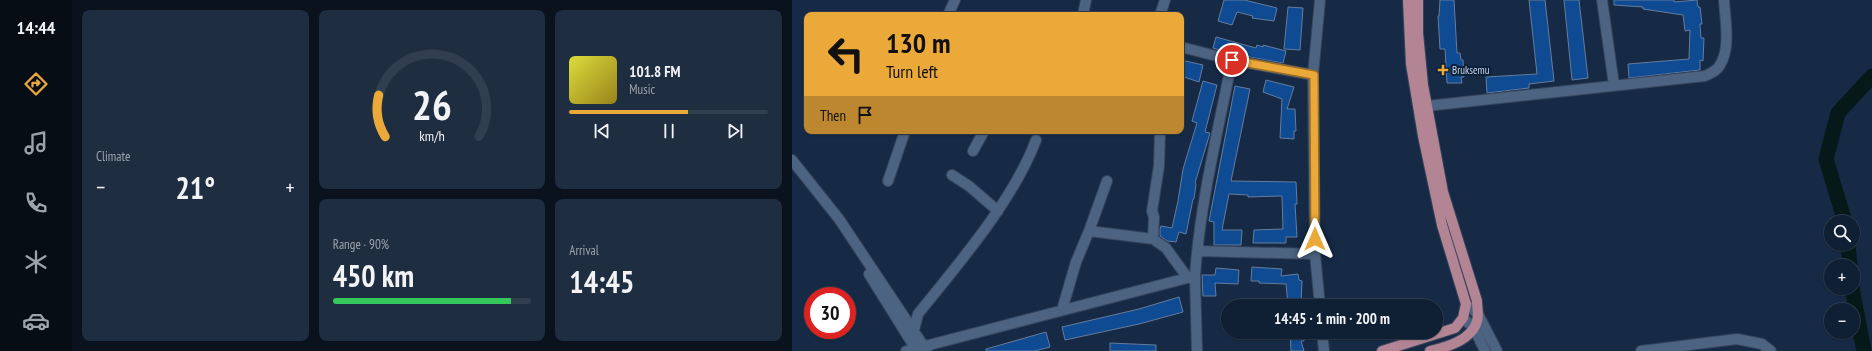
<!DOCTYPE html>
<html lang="en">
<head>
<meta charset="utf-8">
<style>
  body { margin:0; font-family:"PT Sans Narrow",sans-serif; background:#1e2d40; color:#f1f3f6; height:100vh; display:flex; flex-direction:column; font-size:15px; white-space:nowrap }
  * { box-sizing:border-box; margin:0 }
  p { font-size:13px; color:#9ca3ac }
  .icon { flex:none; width:22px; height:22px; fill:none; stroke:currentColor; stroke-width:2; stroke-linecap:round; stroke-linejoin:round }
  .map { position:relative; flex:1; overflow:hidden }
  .details { display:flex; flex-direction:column; gap:10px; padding:10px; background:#09121d; width:720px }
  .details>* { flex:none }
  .banner { position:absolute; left:12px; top:12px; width:380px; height:122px; border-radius:8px; box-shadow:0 1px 3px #0004,0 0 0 1px #303e4f; background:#eba93a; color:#111; overflow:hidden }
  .tools { position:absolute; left:1032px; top:215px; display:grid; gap:8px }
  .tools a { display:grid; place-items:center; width:36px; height:36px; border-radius:50%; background:#102034; box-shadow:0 1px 3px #0004,0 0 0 1px #303e4f; font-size:20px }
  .speed { position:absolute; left:12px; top:287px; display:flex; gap:8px; font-size:20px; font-weight:700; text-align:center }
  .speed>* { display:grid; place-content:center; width:52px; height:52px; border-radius:50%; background:#102034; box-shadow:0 1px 3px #0004,0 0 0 1px #303e4f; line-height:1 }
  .speed .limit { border:6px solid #d22; background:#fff; color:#111 }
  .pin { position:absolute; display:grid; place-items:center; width:34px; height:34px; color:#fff; margin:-17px; border:2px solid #fff; border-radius:50%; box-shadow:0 1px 4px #0007 }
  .me { position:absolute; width:44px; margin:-22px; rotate:0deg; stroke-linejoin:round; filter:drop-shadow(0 0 3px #0008) }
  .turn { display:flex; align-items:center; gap:14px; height:84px; padding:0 16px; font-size:18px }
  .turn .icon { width:52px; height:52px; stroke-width:2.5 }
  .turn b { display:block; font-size:28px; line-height:34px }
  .then { display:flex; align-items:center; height:38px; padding:0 16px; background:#0003; gap:8px; font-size:15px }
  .big { font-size:30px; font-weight:600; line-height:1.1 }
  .details .widget { flex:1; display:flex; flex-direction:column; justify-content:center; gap:6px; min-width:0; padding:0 14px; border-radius:8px; background:#1e2d40 }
  .details .dial { align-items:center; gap:0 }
  .dial svg { height:104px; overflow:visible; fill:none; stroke:#303e4f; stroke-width:7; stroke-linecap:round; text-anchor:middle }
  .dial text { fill:#f1f3f6; stroke:none }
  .song { display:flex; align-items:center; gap:12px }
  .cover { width:48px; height:48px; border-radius:6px; background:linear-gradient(135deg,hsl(60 70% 55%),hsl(50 70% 35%)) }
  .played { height:4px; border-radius:2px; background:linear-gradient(90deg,#eba93a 60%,#303e4f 60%) }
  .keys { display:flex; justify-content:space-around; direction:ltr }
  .heat { display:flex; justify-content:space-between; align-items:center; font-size:22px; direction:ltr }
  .charge { height:6px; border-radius:3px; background:linear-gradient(90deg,#34c759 90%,#303e4f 0) }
  .details .tiles { flex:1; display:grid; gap:10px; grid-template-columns:repeat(3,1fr) }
  .widget:first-child { grid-row:span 2 }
  .trip { position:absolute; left:429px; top:299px; width:222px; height:40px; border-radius:20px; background:#102034; box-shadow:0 1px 3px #0004,0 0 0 1px #303e4f; font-weight:600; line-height:40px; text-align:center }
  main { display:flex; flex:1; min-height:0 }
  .tabs { display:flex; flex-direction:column; width:72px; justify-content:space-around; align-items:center; background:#060d15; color:#9ca3ac }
  .tabs .icon { width:28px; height:28px }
  .tabs .current { color:#eba93a }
  .tabs b { font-size:18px; color:#f1f3f6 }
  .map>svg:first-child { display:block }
</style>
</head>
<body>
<main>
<nav class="tabs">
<b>14:44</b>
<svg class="icon current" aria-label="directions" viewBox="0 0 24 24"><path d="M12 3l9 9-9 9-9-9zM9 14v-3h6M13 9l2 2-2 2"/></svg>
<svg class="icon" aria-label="music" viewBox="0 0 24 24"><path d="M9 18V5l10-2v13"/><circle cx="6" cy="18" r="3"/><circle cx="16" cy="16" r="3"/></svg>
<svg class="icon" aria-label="phone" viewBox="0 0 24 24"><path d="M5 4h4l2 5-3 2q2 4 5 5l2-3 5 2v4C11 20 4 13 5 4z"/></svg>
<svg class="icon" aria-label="climate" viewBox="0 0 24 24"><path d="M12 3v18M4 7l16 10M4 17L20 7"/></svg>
<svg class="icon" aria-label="car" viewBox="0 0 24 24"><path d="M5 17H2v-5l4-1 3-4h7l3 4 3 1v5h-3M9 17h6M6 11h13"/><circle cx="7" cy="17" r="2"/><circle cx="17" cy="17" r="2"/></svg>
</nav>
<section class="details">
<div class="tiles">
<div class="widget"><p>Climate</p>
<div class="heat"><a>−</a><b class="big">21°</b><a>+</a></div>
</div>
<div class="widget dial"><svg viewBox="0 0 100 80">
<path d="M14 69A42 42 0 1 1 86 69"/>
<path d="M14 69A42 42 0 0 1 9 37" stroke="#eba93a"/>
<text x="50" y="56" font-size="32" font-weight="700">26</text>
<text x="50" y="72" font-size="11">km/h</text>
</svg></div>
<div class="widget">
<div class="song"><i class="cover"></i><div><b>101.8 FM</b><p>Music</p></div></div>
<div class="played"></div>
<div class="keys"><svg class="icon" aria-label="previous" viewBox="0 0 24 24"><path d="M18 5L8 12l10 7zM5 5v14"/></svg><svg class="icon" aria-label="pause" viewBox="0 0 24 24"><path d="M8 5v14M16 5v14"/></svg><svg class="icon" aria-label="next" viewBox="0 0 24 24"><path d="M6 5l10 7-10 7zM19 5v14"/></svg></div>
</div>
<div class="widget"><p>Range · 90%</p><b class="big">450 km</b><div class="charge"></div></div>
<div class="widget"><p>Arrival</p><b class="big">14:45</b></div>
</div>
</section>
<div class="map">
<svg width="1080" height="351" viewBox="0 0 1080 351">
  <rect width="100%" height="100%" fill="#162a45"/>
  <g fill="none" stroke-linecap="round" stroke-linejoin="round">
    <path stroke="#051919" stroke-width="15" d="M1053,222L1034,159L1046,113L1080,76
      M1056,244L1058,266
      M1060,288L1072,351"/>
  </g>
  <path fill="#0f4b93" stroke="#657c9c" d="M432,0H452L485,8L482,21L460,18L461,16L445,12L440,25L426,21Z
    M648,0H662L665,53H668L669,60H671L672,77H669L670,83H655L653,49H648L646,16H647Z
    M737,0H753L762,81L737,84V88L695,93L694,77L745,74Z
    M772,0H787L796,78L780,80Z
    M822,0H882V2L905,0L906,7H908L910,24H908L909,38H912L911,61L908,60V70L837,78L836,64L897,59L898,30L893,31L891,15L851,9V7L822,5Z
    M496,7L511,8L508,50L492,49Z
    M424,37L464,48L465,45L471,47V45L494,51L491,63L441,54L421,48Z
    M389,60L411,65L407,82L389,76Z
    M474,80L502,87L495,109H503L504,131H502V139L488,138L490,99L471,92Z
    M411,81L425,85L413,132L418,133L403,183L404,184L402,199H401L394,234L387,232L384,242L375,241L368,236V229L369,226L380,228L386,201L391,169L405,123L400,121Z
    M443,86L458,89L439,181L504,182L505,204H503L505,237H494V243H461L462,230L491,229L490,196L456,197V195L437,194L430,230H450L449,245H422V222L417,221Z
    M460,267L490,269L489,276L506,274L507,280L510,281L509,304L496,305L494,284L467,283V281H459Z
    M424,268L447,270L446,284L423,283L424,296H411L410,275H423Z
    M387,297L391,312L347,324L273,340L270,327L347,309Z
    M254,332L258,347L243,351H194V349Z
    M498,332H511L512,341H509L512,351H499Z
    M318,343L364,345V351H318Z"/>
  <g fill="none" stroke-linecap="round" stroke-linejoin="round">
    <defs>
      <path id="minor" d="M810,0L822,85
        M156,15L163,0
        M291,15L294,0
        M368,15L373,0
        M389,47L440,60
        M635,106L913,76C919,73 925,71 928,65C939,48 933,19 932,0
        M368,131L367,166L360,211L362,217L361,239L374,248L395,277
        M181,151L192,131
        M0,160L47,219L135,351
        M160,175L177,186L206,211
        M96,181L113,131
        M297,231L315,181
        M405,251L523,254
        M77,274L125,351
        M403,276L405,351
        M674,304L686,314L705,351
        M528,306L523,254L521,75L528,0
        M270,310L284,262L297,231L361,239
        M671,318L682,328L693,351
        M122,330L126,314C167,263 221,201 244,140
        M530,332L532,351
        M114,351L403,276C408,203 426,131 440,60L521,75
        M849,351L945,339L970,344L979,351"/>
      <path id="major" d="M626,0V33L631,85L651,192L685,301C685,308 687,314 685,321C680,340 655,347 638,351
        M590,351L663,328L671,318L674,304L650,225L631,136L619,64L616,0"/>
    </defs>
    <use href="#minor" stroke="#36455c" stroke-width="12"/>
    <use href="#major" stroke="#36455c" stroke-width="12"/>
    <use href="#minor" stroke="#4c6381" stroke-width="10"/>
    <use href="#major" stroke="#b38594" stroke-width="10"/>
  </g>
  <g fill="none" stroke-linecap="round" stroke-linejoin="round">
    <defs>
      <path id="route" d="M440,60L522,75L523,239"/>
    </defs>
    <use href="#route" stroke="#996e26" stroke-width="10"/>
    <use href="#route" stroke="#eba93a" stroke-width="7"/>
  </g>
  <path fill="#eba93a" stroke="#0c203a" stroke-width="1.5" d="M649 64h4v4h4v4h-4v4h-4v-4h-4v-4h4z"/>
  <g text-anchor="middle" stroke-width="4" stroke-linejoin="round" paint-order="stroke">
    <g font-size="11" fill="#c9d6e7" stroke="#0c203a" text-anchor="start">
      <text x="660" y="74">Bruksemu</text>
    </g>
  </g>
</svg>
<div class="tools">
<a><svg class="icon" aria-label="search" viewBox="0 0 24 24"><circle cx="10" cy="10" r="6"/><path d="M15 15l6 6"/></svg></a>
<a>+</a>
<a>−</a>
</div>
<div class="speed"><div class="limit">30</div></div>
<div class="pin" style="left:440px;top:60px;background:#d93025"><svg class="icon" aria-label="arrive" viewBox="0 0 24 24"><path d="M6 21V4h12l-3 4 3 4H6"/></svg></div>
<svg class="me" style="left:523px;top:239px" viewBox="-20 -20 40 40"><path d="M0-17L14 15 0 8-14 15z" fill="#eba93a" stroke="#fff" stroke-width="4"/></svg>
<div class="trip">14:45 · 1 min · 200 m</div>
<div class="banner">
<div class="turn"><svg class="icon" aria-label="left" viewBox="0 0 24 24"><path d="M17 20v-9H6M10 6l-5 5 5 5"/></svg><div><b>130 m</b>Turn left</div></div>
<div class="then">Then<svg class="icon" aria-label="arrive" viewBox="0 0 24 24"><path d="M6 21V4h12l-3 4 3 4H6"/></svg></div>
</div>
</div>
</main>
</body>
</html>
